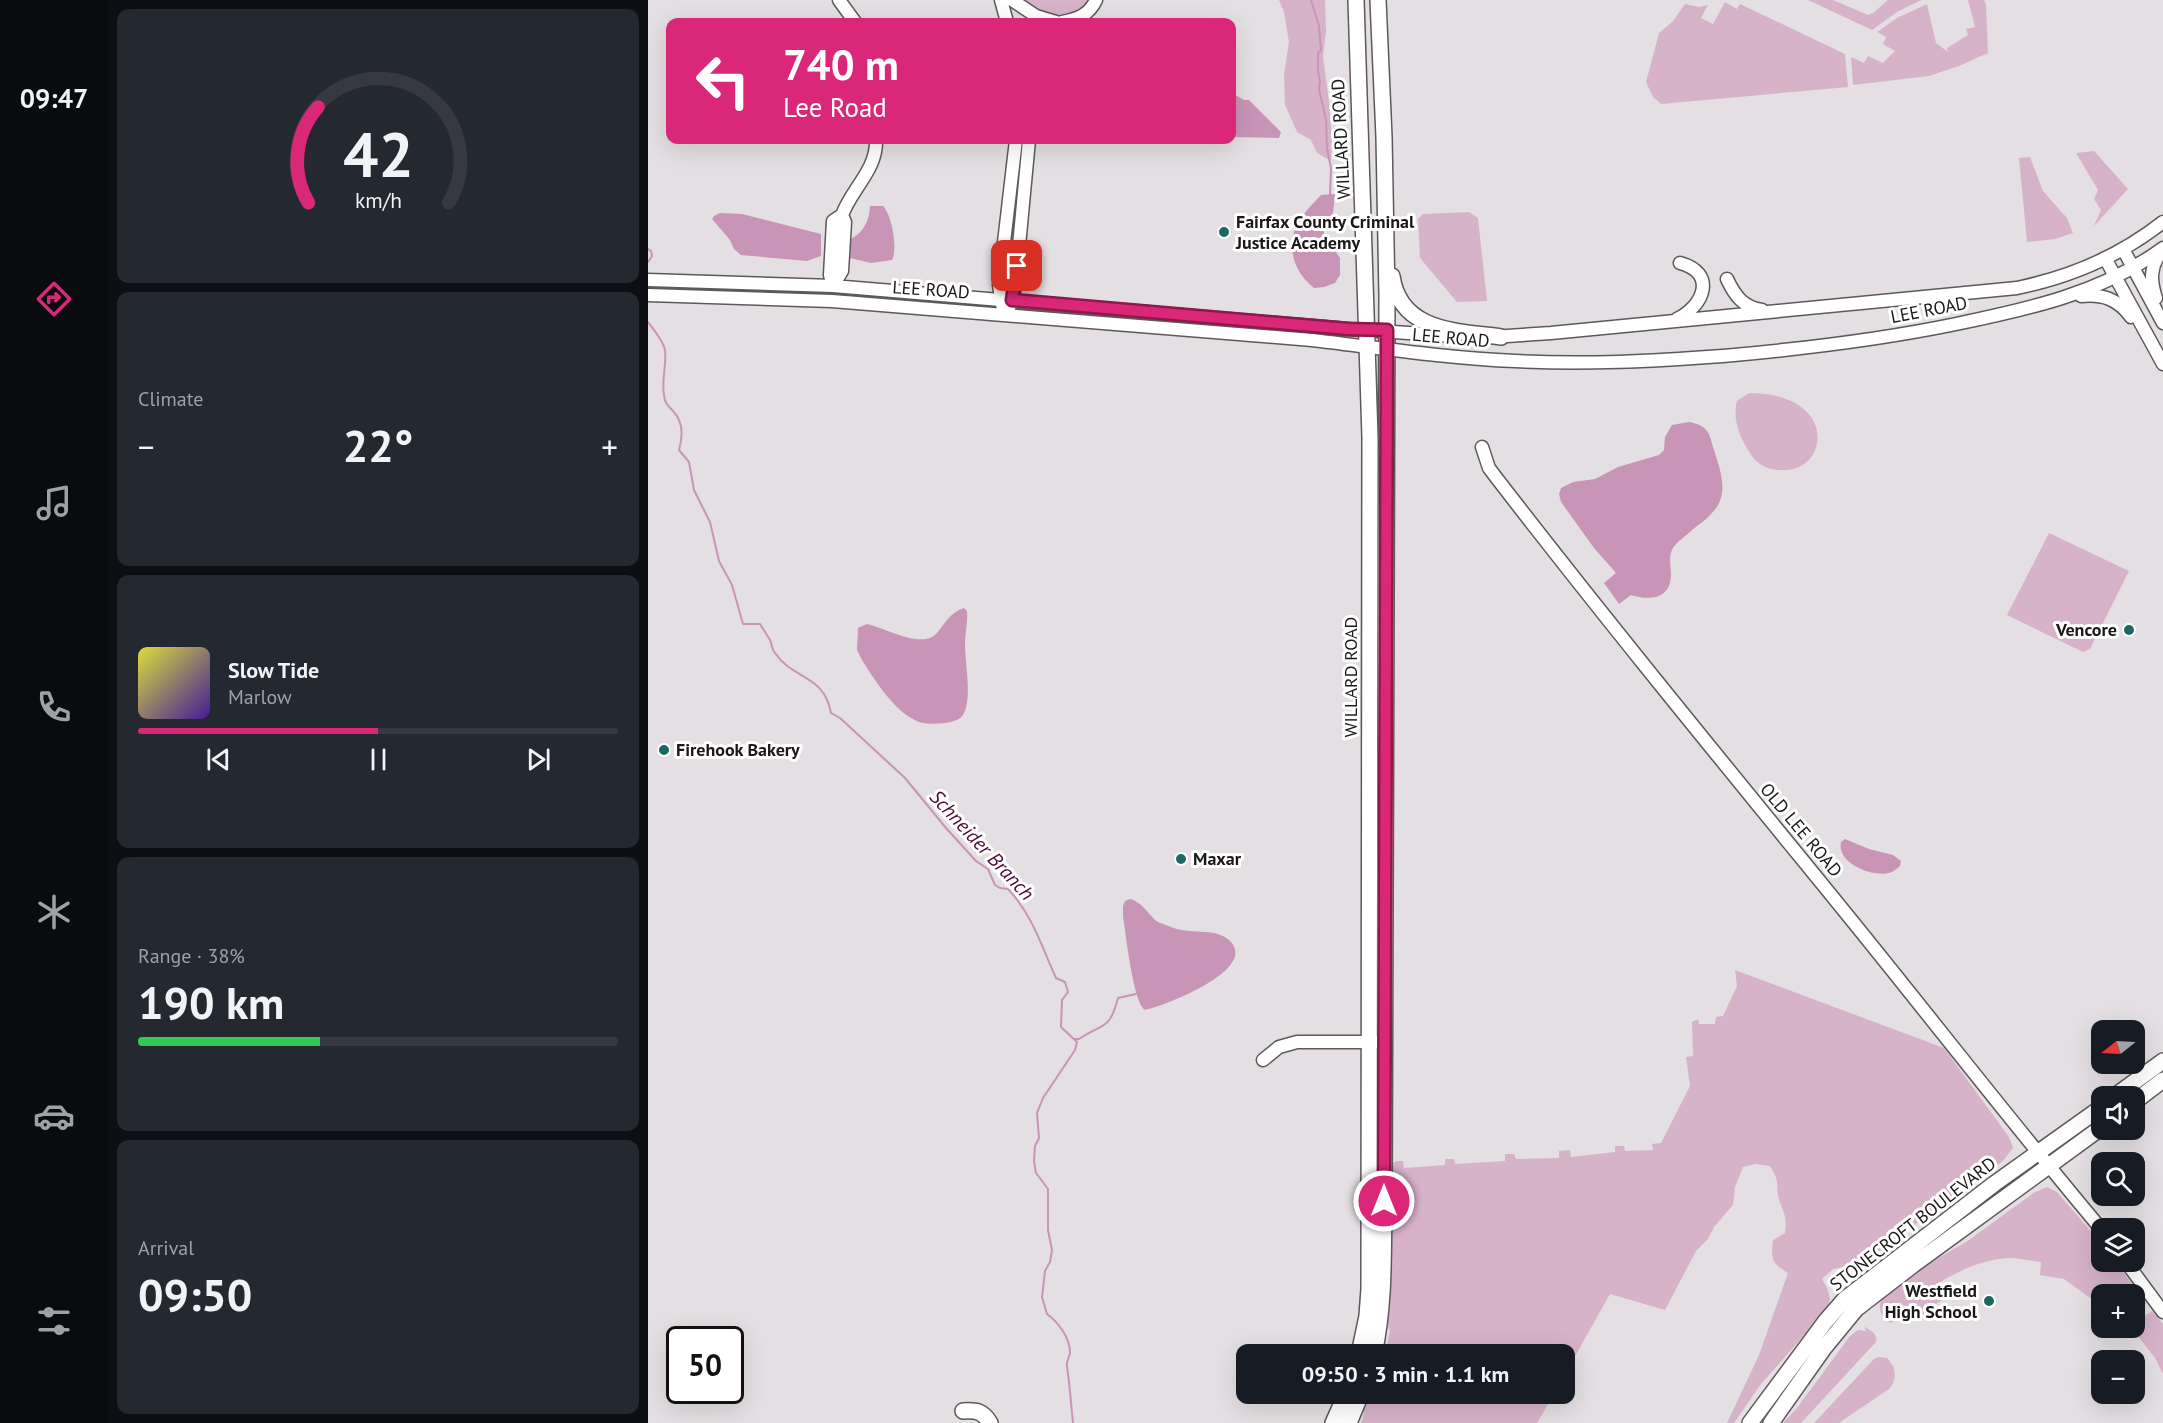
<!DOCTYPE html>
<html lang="en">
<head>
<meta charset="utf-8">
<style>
  body { margin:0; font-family:"PT Sans",sans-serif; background:#242831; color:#f1f3f6; height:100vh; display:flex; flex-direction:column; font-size:22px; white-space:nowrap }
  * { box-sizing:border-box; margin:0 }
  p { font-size:20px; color:#9ea1a6 }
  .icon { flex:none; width:33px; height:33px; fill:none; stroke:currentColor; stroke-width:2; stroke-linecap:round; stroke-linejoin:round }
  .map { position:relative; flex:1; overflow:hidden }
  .sheet { display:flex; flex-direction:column; gap:9px; padding:9px; background:#0d0f14; width:540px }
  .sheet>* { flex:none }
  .top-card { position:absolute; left:18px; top:18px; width:570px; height:126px; border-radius:12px; box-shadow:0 6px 24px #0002; background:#db2777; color:#fff; overflow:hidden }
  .needle { width:39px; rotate:252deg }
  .tools { position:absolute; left:1443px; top:1020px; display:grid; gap:12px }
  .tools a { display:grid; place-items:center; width:54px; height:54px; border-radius:12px; background:#171b24; box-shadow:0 6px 24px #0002; font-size:30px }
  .speed { position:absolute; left:18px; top:1326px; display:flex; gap:12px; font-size:30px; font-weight:700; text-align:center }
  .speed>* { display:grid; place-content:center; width:78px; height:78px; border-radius:50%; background:#171b24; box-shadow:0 6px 24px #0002; line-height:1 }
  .speed .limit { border:3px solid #111; border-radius:9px; background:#fff; color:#111 }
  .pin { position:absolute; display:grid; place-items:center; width:51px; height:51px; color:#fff; margin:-26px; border-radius:12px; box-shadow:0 3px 9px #0006 }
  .me { position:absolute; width:66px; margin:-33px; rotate:0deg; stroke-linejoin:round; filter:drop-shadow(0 0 4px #0008) }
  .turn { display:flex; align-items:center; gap:21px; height:126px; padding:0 18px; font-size:27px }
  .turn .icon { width:78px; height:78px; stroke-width:2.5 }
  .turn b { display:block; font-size:42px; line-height:51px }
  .big { font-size:45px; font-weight:700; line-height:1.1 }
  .sheet .tile { flex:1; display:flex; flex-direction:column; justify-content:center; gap:9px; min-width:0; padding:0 21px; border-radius:12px; background:#242831 }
  .sheet .dial { align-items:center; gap:0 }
  .dial svg { height:156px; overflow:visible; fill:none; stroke:#363941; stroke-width:7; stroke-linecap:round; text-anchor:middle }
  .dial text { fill:#f1f3f6; stroke:none }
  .song { display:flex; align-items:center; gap:18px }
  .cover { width:72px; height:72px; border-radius:9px; background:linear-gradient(135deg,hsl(60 70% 55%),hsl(260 70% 35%)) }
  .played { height:6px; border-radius:3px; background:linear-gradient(90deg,#db2777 50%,#363941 50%) }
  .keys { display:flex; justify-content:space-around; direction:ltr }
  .heat { display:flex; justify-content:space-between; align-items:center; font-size:33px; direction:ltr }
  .charge { height:9px; border-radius:4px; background:linear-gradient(90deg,#34c759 38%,#363941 0) }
  .trip { position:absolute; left:588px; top:1344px; width:339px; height:60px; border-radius:12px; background:#171b24; box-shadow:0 6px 24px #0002; font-weight:700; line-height:60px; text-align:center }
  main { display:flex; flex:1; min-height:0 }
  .dock { display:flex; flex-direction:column; width:108px; justify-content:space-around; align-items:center; background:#090b0e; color:#9ea1a6 }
  .dock .icon { width:42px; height:42px }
  .dock .current { color:#db2777 }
  .dock b { font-size:27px; color:#f1f3f6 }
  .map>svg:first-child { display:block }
</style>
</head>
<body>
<main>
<nav class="dock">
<b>09:47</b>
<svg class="icon current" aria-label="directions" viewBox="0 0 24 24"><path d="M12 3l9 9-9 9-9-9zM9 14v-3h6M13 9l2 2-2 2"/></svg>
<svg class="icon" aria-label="music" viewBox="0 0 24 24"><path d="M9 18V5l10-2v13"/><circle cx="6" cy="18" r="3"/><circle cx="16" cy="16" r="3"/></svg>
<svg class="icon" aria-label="phone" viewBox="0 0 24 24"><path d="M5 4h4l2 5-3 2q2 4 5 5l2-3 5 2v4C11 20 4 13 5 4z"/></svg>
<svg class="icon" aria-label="climate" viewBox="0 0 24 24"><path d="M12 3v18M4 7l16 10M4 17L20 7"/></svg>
<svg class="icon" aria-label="car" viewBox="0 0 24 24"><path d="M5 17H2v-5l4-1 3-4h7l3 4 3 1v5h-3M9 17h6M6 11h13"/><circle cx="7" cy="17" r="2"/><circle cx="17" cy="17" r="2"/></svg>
<svg class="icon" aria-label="filters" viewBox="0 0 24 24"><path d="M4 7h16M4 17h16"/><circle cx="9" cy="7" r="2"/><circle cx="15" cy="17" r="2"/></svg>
</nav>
<section class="sheet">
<div class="tile dial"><svg viewBox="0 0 100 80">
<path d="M14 69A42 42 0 1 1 86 69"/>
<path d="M14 69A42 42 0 0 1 19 20" stroke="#db2777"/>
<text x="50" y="56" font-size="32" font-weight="700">42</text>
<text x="50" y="72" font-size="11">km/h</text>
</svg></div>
<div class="tile"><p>Climate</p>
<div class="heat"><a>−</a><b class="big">22°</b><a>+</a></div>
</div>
<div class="tile">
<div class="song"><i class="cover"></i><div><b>Slow Tide</b><p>Marlow</p></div></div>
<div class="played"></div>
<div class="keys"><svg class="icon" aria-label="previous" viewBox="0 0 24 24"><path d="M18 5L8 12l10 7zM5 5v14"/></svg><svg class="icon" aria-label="pause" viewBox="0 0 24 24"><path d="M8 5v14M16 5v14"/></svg><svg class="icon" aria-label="next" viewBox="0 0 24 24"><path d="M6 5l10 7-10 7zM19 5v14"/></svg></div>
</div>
<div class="tile"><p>Range · 38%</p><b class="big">190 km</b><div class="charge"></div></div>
<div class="tile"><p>Arrival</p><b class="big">09:50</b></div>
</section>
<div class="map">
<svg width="1515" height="1423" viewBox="0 0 1515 1423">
  <rect width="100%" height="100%" fill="#e4dfe2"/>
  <path fill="#d7b3ca" d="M374,0H442L435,11C406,19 398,17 374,0Z
    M631,0H677L678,32L675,56L681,102L684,139L683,161L669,153L663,140L649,132L637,105L636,75L641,42L636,12Z
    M1160,0H1185L1220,15L1225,13L1240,0H1273L1249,12L1224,30Z
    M1320,0H1336L1338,5L1340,53L1311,66L1281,76L1205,85L1203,57L1216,63L1220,56L1235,63L1247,51L1235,44L1238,37L1229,32L1249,18L1279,4L1288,43L1300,52L1299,48L1320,35L1318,29L1327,27Z
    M1077,2L1089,9L1092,4L1197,54L1200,87L1013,104L1005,97L998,82L1011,33L1025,21L1037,4L1051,7L1060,5L1053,18L1065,24Z
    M1446,151L1480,189L1446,226L1453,210L1446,199L1450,190L1428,153Z
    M1382,157L1395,191L1419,218L1425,233L1407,239L1379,242L1371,158Z
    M821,212L830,218L839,301L809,302L772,258L770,219L775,214Z
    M1101,393C1120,393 1143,397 1157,410C1182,433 1168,473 1132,470C1120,470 1108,464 1102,453C1092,438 1084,419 1089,401Z
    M1401,533L1481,571L1442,649L1435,652L1359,615Z
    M1087,970L1296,1048L1361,1137L1365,1148L1355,1161L1211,1265L1185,1269L1174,1279C1180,1289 1184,1296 1180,1308L1113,1384L1086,1423H1079L1111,1355L1140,1273C1123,1263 1123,1259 1125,1240L1137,1233C1139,1214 1136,1216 1131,1199C1127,1184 1133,1183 1122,1166L1107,1164L1095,1167L1087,1187L1085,1205L1066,1227L1060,1239L1048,1251L1017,1310L962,1294L917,1374L916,1354H730L732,1349L739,1346L742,1330L738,1324L740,1231L743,1227L742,1164L749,1161H755L756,1168L797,1165V1159H806L807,1164L857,1161V1154H866L868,1159L911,1158V1151L922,1150L923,1157L967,1152V1146H976L977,1151L1005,1150L1004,1144L1013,1143L1042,1086L1038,1057L1045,1056L1044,1022L1050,1019L1051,1024H1067L1068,1017L1075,1016L1089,986Z
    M1399,1187L1409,1192L1453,1243L1454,1262H1467L1498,1302L1494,1310L1488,1314L1492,1319L1504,1311L1515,1324V1374L1507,1358L1489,1335L1472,1333L1469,1331L1468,1328H1486V1294H1454L1453,1306L1416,1279L1392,1275L1393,1262C1384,1261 1374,1259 1365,1258C1337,1258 1312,1270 1289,1284L1297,1298L1282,1308L1275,1320L1257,1317L1242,1323C1233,1316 1229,1309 1234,1298L1283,1262L1318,1242L1387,1192Z
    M1216,1327C1223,1330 1230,1334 1228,1342L1153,1423H1135L1149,1408L1202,1336L1210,1330L1218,1331Z
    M1231,1357L1239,1358C1248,1367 1250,1379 1241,1389L1191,1423H1166L1226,1359Z
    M719,1394H906L889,1423H713L716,1414L714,1407Z"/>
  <path fill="#c995b7" d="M584,93L596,100H601L633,132L631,138L584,137Z
    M687,194L685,213L676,228V234L692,258V275L687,283L676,287L666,288C645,272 637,244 651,221C657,211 666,203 673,195Z
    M222,206H235C244,215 250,249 244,260L223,263L202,258L203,239C217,231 221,220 222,206Z
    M72,213L94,214L173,234V256L159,261L93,255L86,249L82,240L64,219L66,216Z
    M1041,422C1061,426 1061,433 1066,450C1073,472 1082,496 1063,514C1057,521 1048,526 1042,532C1036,537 1029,542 1025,548C1020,556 1023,566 1023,575C1023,599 1001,601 983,595L971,604L956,583L968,573L946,548L913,502L911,494L913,488L925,482L947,479L970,467L1011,455L1016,450L1017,437L1024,425Z
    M316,608L319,611C320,622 317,633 317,644C317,662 324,697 316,713C313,720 304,722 297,723C286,724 274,725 265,719C246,710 225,678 214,660L209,650L210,628L219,624C238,628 274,650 289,633C297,623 303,612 316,608Z
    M1197,839L1221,849L1245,855L1253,861L1252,866C1251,867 1246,871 1244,872C1227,879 1188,864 1193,842Z
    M482,899C496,903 499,914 510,922C514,924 519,925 523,927C541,935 566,927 581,940C613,969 516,1006 497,1010C485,1002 478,934 475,916V906L477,901Z"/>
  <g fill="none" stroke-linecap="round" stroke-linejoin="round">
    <path stroke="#c995b7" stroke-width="2" d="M663,0L671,26L673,50L670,53V70L672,82L671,89L678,120L679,149L683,168L682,195
      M0,249L3,251L4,256L0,262
      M0,322C5,329 15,340 17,350C19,367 12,383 17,400C18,405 22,407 25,411C36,422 35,436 31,450L41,462L46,490L62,522L71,561L84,585L95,624H112C115,629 119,635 122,640C124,644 124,650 127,653C145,680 176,674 183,713L192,718L257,778L298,828L328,861L340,869L347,885L352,888L360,889C384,914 394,947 408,978L417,982L420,992L414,1000L413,1027L429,1042L427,1050L395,1098L389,1113L391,1138L387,1146L386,1161L388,1173L400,1189V1230L404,1250L402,1262L397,1271L394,1297L399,1314C411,1323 422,1338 422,1353C421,1358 418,1362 419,1367C422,1386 423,1404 425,1423
      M426,1039H431C455,1022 461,1032 470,998L488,994"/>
    <defs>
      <path id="minor" d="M191,0L207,22
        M353,0L359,22
        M364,0L388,16L408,22
        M414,22C430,19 441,15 448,0
        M1475,249L1515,323
        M1457,258L1515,364
        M1079,279C1087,296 1095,307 1114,310
        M0,280L185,286L700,329L806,336
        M185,286L194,271L197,222L194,215C204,188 229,170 228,140
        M185,286L182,275L185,221L194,215
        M0,295L184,301L664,340C732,348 799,358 867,361C936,365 1006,361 1075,356C1154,349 1231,340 1308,324C1381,309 1454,293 1515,248
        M1433,296C1455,294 1470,299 1483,317
        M1508,298C1502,280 1502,267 1513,252
        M354,305L351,285L368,140
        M361,308L367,288L381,140
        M1029,319C1056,306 1069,273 1032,263
        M844,337L903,333L1369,288C1422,277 1472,256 1515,222
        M834,447L841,468L847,476C958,620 1073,760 1188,901C1277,1010 1363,1122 1454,1230
        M615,1060L631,1047L649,1042H728
        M1478,1262L1515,1312"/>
      <path id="major" d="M708,0L722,438L721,1289L719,1316L711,1354
        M744,276C752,332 809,331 853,337
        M1467,1096L1515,1061
        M1486,1102L1515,1080
        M726,1354C737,1304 735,1253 736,1201L739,296L736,137L730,0
        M315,1411C328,1410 335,1411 342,1423
        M685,1423L698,1394
        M701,1423L713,1394
        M1102,1423L1177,1322L1197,1299L1346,1184L1454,1107
        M1123,1423L1176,1348L1208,1309L1265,1265L1454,1127"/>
    </defs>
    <use href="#minor" stroke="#5d595b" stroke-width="15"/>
    <use href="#major" stroke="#5d595b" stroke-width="18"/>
    <use href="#minor" stroke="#fff" stroke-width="12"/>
    <use href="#major" stroke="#fff" stroke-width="15"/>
  </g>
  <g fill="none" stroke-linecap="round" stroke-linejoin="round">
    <defs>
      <path id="route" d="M369,266L364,300L700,329L739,330L736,1201"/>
    </defs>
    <use href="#route" stroke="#8e194d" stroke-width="15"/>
    <use href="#route" stroke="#db2777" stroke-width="10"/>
  </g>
  <g fill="#1b6762" stroke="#fff" stroke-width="2">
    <circle cx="576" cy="232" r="6"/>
    <circle cx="1481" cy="630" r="6"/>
    <circle cx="16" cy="750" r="6"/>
    <circle cx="533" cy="859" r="6"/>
    <circle cx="1341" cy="1301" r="6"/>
  </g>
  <g text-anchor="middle" stroke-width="6" stroke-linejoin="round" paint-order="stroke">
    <g font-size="18" fill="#1a1819" stroke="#fff">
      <text transform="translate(693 139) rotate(-93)" y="6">WILLARD ROAD</text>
      <text transform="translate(283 290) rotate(4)" y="6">LEE ROAD</text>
      <text transform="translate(1281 310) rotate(-11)" y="6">LEE ROAD</text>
      <text transform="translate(803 338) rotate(5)" y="6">LEE ROAD</text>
      <text transform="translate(703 677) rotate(-90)" y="6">WILLARD ROAD</text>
      <text transform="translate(1153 830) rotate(50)" y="6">OLD LEE ROAD</text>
      <text transform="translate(1265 1224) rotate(-38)" y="6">STONECROFT BOULEVARD</text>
    </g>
    <g font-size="18" font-weight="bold" fill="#1a1819" stroke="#fff" text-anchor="start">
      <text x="588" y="228">Fairfax County Criminal<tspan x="588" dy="21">Justice Academy</tspan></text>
      <text x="1469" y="636" text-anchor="end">Vencore</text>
      <text x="28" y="756">Firehook Bakery</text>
      <text x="545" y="865">Maxar</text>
      <text x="1329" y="1297" text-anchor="end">Westfield<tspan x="1329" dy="21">High School</tspan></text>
    </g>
    <g font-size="20" font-style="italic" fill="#480a39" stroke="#fff">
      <text transform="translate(334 845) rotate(47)" y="7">Schneider Branch</text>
    </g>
  </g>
</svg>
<div class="tools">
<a><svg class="needle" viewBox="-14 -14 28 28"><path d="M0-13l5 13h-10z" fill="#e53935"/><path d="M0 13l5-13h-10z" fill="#9ea1a6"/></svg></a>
<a><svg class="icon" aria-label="sound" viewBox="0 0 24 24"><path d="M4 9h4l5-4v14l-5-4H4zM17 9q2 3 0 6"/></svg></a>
<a><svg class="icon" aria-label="search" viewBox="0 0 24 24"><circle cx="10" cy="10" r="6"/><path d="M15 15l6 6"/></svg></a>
<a><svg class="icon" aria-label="layers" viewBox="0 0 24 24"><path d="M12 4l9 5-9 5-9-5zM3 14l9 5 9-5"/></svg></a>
<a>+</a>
<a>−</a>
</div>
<div class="speed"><div class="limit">50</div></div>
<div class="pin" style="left:369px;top:266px;background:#d93025"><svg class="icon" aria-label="arrive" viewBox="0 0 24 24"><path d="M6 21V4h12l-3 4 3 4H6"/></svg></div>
<svg class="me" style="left:736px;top:1201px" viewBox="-20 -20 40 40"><circle r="17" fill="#db2777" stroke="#fff" stroke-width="3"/><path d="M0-11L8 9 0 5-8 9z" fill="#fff"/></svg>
<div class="trip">09:50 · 3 min · 1.1 km</div>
<div class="top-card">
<div class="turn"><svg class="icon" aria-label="left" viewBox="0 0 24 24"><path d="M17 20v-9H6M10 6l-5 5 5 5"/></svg><div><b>740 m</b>Lee Road</div></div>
</div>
</div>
</main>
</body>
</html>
